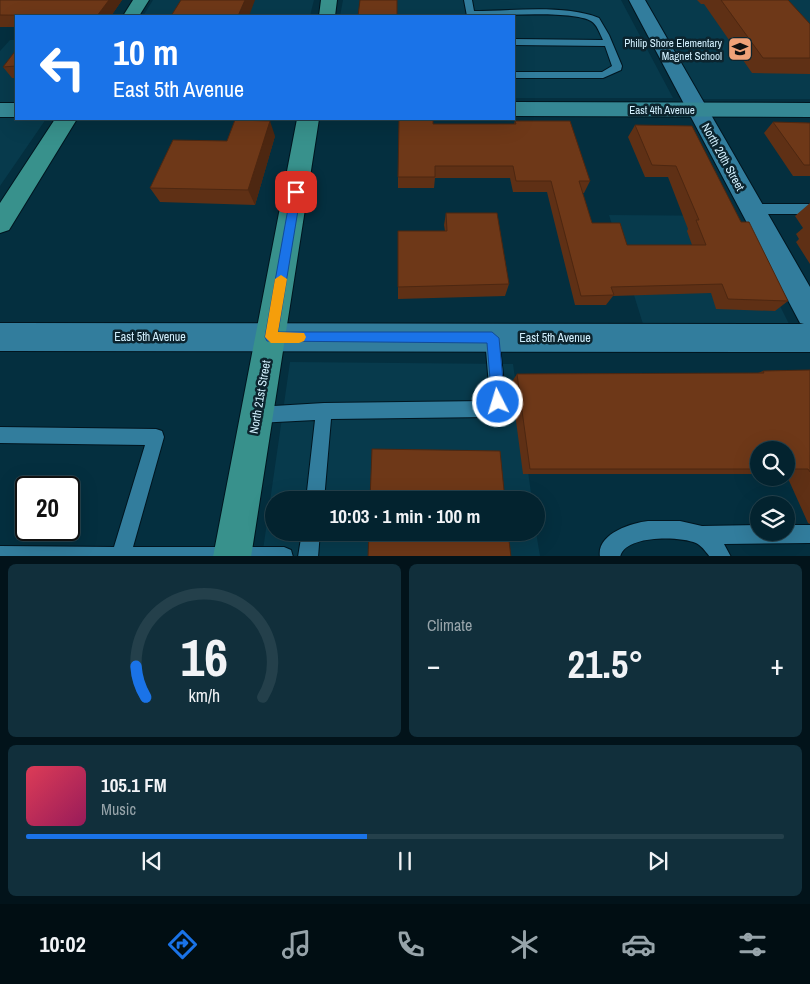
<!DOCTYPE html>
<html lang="en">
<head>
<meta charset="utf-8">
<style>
  body { margin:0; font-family:"Archivo Narrow",sans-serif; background:#112f3b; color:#f1f3f6; height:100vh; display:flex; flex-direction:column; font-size:19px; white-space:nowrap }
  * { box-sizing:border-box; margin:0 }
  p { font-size:16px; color:#97a4aa }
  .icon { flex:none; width:28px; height:28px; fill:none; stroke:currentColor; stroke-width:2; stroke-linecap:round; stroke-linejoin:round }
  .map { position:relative; height:556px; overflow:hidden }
  .panel { display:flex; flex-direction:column; gap:8px; padding:8px; background:#02131a; flex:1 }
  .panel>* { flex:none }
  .top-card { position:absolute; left:15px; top:15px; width:500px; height:105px; border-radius:0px; box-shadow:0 5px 20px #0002,0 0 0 1px #24404b; background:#1a73e8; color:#fff; overflow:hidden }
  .tools { position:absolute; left:750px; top:441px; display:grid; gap:10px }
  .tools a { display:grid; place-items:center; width:45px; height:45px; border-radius:50%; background:#03232f; box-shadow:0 5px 20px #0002,0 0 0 1px #24404b; font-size:25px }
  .speed { position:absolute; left:15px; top:476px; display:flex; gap:10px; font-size:25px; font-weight:700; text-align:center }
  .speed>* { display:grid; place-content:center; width:65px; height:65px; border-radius:50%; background:#03232f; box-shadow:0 5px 20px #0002,0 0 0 1px #24404b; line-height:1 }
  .speed .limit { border:2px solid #111; border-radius:8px; background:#fff; color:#111 }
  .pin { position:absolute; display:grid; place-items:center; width:42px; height:42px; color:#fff; margin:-21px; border-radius:10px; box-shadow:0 2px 8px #0006 }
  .me { position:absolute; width:55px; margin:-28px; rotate:355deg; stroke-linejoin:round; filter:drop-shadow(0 0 4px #0008) }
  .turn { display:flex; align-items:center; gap:18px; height:105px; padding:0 15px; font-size:22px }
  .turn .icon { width:65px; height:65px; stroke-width:2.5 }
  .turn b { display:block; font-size:35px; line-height:42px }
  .big { font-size:38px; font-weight:700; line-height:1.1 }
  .panel .tile { flex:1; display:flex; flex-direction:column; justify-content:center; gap:8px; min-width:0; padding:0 18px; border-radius:8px; background:#112f3b }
  .panel .dial { align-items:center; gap:0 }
  .dial svg { height:130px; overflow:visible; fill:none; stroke:#24404b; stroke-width:7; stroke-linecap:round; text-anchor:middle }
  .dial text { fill:#f1f3f6; stroke:none }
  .song { display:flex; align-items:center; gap:15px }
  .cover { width:60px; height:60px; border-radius:8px; background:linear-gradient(135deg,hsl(350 70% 55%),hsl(330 70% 35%)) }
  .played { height:5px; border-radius:2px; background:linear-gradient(90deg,#1a73e8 45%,#24404b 45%) }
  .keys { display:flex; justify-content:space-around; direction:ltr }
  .heat { display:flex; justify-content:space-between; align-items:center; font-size:28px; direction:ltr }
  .panel .tiles { flex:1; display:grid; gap:8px; grid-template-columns:1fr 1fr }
  .tile:last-child { grid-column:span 2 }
  .trip { position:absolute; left:265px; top:491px; width:280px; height:50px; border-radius:25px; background:#03232f; box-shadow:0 5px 20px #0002,0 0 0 1px #24404b; font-weight:700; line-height:50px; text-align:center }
  .tabs { display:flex; height:80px; justify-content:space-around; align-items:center; background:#010e13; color:#97a4aa }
  .tabs .icon { width:35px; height:35px }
  .tabs .selected { color:#1a73e8 }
  .tabs b { font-size:22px; color:#f1f3f6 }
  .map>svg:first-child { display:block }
</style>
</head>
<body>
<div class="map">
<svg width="810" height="557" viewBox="0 0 810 557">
  <rect width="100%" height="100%" fill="#042f3f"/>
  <path fill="#073a4c" d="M153,0H314L310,16H143Z
    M343,0H621L673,98H514V16H340Z
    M643,0H810V99H695Z
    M10,40H16V119H46L0,186V51Z
    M609,215L735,216L790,326L643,324Z
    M290,362L513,364L532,500H274V532H536L540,556L262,557Z"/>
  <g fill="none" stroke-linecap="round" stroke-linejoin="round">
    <defs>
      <path id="lane" d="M464,0H472L474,11C512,11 565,4 599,18L609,35L622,66L621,70L603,78H514V72H602L612,66L605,46L514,45V39L603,40C600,34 597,24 591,21C571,10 493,16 467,16Z
        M752,204H810V214H752L746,209Z
        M492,331L497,333L499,338L506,402L504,408L488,417L331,419L324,500H306L315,420L257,423L251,421L249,415L251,409L257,407L324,403L486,401L490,398L485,338L487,333Z
        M0,427L156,429L162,431L164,437L133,547H284L291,550L293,557H0V546L114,547L145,445L0,443Z
        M648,521H680L702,526L759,525V532H786V525H810V543L724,544L731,557H710C706,552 701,545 696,543C679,536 625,535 620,557H600C596,534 631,523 648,521Z
        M302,532H320L318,557H298Z"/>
      <path id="street" d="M629,0H645L810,287V352L0,351V323L804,324L800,323Z"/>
      <path id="secondary" d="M514,102L810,103V117L514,116Z
        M0,103H16V117H0Z"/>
      <path id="primary" d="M133,0H149L139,16H123Z
        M321,0H337L335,16H319Z
        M55,119H77L9,230L0,233V203Z
        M297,119H319L251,557H213Z"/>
    </defs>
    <use href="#lane" stroke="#01151f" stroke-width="2"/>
    <use href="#street" stroke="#01151f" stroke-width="2"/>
    <use href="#secondary" stroke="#01151f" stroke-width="2"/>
    <use href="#primary" stroke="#01151f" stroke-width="2"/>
    <use href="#lane" fill="#327d9d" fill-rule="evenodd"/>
    <use href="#street" fill="#327d9d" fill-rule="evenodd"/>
    <use href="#secondary" fill="#358794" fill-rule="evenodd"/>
    <use href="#primary" fill="#38918c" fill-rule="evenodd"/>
  </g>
  <path fill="#5f3015" d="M0,0H122L111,16H16V27H0Z
    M697,0H788L810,24V74L752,73L704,4H701Z
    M16,50V78H12L3,67Z
    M515,121L590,181L584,193H582L592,223L627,245H692L687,231L688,229L668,177H645L628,137L635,125L741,222L788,301L775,311L716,309L711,293L613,296L606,305H575L547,192H513L510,178H435L434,188H398V177L433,124H514Z
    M773,122L810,123V176H793L764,133Z
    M275,136L255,205L160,202L150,188L227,141Z
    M810,203V264L796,242L799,239L796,234L803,228L795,216Z
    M446,213L509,284L505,296L398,299V231H445L444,225Z
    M810,370V524L808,523L786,474V450H759V474H523L511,383L517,374L758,373L763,371Z"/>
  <path fill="#4d2711" d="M109,0H122L111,16H97Z
    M245,0H255L249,16H238Z
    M270,121L275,136L255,205L248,190Z"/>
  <path fill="#6e3818" stroke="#4d2711" d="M0,0H109L97,16L0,15Z
    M181,0H245L238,16H171Z
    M360,0H397V16H358Z
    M721,0H788L810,24V58H763Z
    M16,50V66L3,67Z
    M235,120L270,121L248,190L150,188L173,140L227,141Z
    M399,120H433V124H516L515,121H570L590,181H579L592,223H620L627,245H706L696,220H699L676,166L652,165L635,125L692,126L741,222H749L788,301L728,299L722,284L611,287L614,295L581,296L551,181H516L513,166H435V177H398Z
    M773,122L810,123V165H804Z
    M446,213H497L509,284L398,287V231H447Z
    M810,370V472L808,469H786V450H759V469H530L517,374L764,373L763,371Z
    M372,449L500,451L505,500H370Z
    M369,532H508L511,557H368Z"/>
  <path fill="#1a73e8" stroke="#114b97" d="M296,188L301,192L278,332H492L499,338L505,402L503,407L498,408L494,407L492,402L487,343L267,341L265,337L291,192Z"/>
  <path fill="#f59e0b" d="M281,275L287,279L278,332L304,333L306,337L304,341L299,343H271L265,337L275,279Z"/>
  <defs>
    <symbol id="school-square" viewBox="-11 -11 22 22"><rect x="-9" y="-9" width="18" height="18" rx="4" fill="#f0a278" stroke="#0c242e"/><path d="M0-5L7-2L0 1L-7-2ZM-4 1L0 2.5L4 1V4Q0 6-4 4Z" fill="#111"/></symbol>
  </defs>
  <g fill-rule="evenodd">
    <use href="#school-square" x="726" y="35" width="28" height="28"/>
  </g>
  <g text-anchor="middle" stroke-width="5" stroke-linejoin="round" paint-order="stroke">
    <g font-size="11" fill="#d3f0fe" stroke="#0c242e" text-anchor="end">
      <text x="722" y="47">Philip Shore Elementary<tspan x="722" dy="13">Magnet School</tspan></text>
    </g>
    <g font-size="11" fill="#d3f0fe" stroke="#0c242e">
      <text x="662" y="114">East 4th Avenue</text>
    </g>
    <g font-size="12" fill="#d3f0fe" stroke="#0c242e">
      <text transform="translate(723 157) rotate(61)" y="4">North 20th Street</text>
      <text x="150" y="341">East 5th Avenue</text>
      <text x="555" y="342">East 5th Avenue</text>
      <text transform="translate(260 397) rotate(-80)" y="4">North 21st Street</text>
    </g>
  </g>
</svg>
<div class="tools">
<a><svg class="icon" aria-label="search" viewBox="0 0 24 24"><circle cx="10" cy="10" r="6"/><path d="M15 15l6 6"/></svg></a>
<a><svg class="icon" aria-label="layers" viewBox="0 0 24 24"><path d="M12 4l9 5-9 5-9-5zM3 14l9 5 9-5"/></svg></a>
</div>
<div class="speed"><div class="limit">20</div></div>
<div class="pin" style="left:296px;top:192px;background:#d93025"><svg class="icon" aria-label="arrive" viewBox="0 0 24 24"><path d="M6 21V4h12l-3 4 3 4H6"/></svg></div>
<svg class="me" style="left:498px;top:402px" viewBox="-20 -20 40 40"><circle r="17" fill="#1a73e8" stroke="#fff" stroke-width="3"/><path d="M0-11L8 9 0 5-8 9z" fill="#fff"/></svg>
<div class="trip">10:03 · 1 min · 100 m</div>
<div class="top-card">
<div class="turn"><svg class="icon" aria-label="left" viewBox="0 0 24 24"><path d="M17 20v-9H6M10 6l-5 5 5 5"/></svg><div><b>10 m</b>East 5th Avenue</div></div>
</div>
</div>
<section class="panel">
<div class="tiles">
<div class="tile dial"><svg viewBox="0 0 100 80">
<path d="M14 69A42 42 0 1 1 86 69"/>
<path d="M14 69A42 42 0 0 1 8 50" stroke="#1a73e8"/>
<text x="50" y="56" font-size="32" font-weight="700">16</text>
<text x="50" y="72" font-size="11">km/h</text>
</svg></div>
<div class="tile"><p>Climate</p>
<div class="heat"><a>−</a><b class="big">21.5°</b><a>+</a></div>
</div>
<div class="tile">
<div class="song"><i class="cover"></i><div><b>105.1 FM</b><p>Music</p></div></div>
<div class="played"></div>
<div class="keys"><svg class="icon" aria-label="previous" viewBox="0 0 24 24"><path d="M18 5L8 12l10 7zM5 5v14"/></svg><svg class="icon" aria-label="pause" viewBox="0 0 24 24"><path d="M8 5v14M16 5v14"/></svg><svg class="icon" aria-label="next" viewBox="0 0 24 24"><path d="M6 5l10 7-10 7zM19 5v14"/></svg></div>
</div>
</div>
</section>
<nav class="tabs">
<b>10:02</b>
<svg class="icon selected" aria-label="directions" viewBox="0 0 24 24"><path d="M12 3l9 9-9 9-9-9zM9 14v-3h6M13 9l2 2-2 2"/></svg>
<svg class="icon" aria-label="music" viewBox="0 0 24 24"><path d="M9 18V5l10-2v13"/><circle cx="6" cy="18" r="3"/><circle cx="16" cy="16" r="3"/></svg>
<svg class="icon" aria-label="phone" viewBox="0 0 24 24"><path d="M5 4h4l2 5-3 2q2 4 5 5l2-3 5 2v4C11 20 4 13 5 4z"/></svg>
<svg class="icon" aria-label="climate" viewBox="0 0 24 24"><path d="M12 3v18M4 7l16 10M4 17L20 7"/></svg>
<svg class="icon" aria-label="car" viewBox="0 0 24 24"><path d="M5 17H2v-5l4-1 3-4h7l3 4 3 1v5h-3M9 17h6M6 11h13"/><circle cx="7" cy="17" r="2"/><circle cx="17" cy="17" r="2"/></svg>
<svg class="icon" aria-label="filters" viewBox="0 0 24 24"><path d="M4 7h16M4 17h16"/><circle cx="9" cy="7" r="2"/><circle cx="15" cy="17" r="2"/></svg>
</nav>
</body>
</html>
